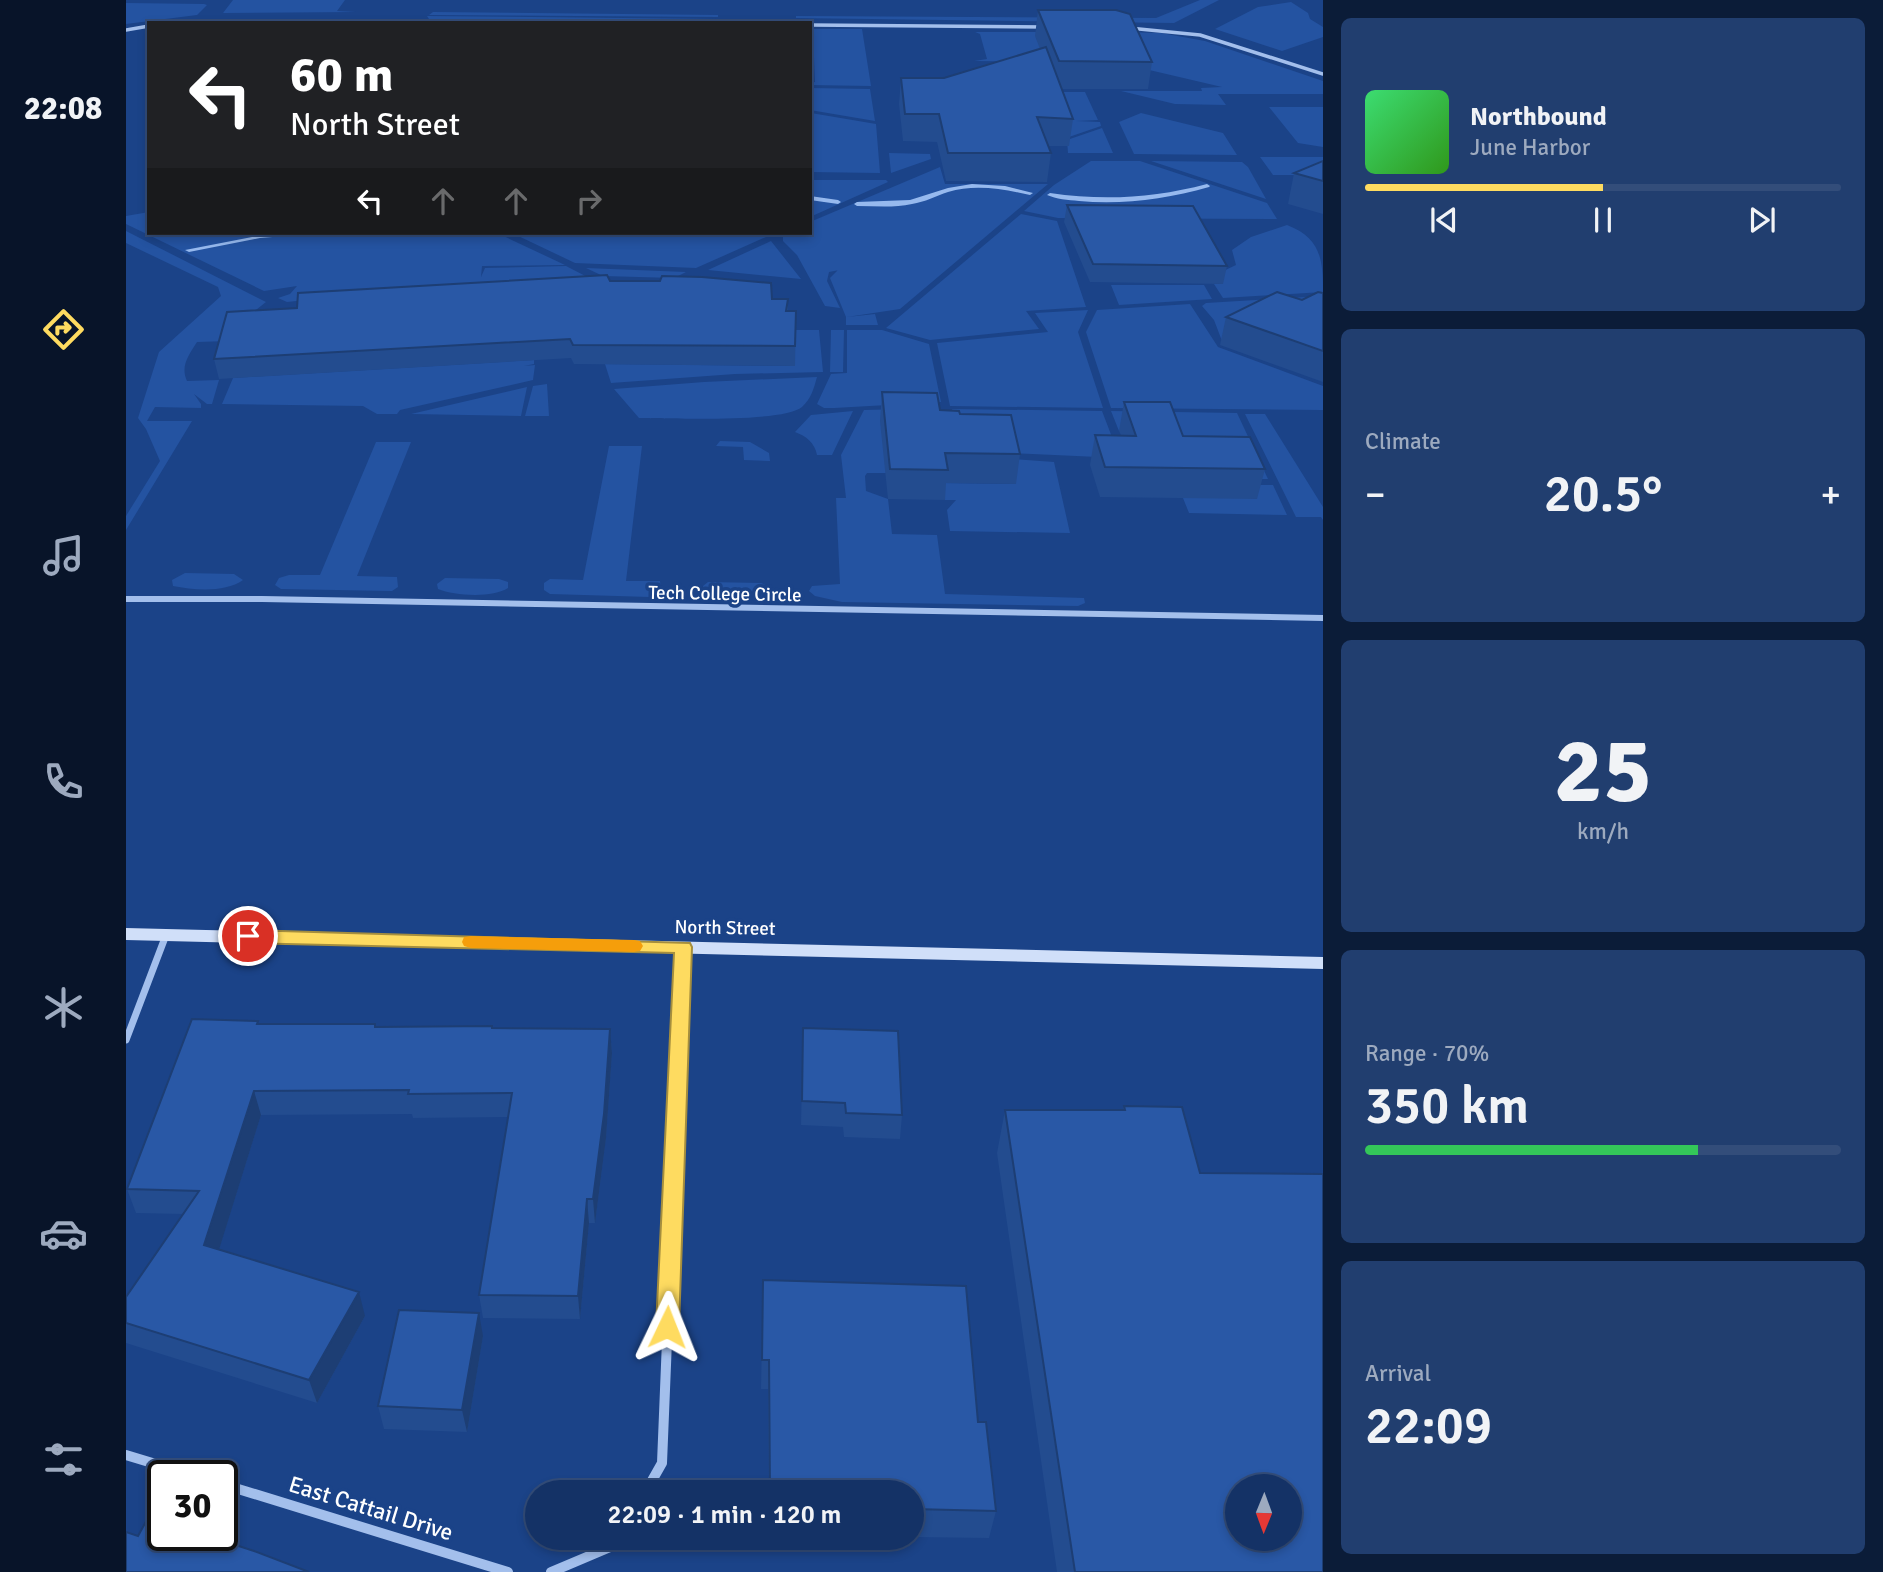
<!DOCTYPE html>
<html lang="en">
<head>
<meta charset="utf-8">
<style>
  body { margin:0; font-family:Signika,sans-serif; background:#213e6f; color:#f1f3f6; height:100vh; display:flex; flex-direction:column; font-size:26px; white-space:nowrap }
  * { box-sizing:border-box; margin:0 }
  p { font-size:23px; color:#9daabf }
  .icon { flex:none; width:38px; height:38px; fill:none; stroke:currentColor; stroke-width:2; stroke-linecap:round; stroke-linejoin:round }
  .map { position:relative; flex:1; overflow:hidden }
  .details { display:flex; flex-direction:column; gap:18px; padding:18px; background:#0b1c38; width:560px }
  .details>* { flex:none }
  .banner { position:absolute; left:21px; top:21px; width:665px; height:214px; border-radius:0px; box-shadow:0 4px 10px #0003,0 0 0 2px #334d7a; background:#202124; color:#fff; overflow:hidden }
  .needle { width:46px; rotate:181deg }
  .controls { position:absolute; left:1099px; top:1474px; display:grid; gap:14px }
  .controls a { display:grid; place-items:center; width:77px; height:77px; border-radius:50%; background:#143266; box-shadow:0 4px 10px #0003,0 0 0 2px #334d7a; font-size:35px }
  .speed { position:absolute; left:21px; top:1460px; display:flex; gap:14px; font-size:35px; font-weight:700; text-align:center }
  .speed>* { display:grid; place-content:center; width:91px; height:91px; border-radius:50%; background:#143266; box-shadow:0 4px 10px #0003,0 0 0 2px #334d7a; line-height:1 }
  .speed .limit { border:4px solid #111; border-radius:10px; background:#fff; color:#111 }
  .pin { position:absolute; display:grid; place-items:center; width:60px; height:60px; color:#fff; margin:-30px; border:4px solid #fff; border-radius:50%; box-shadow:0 2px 7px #0007 }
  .me { position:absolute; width:77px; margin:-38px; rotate:2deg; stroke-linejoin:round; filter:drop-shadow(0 0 5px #0008) }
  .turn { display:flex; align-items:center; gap:24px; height:147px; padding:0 28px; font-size:32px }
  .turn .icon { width:91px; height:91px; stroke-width:2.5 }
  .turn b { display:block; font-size:49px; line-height:60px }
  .lanes { display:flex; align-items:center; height:66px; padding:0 28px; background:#0003; justify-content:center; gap:35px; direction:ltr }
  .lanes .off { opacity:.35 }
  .big { font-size:52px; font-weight:600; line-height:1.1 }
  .details .widget { flex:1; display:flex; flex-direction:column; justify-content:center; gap:10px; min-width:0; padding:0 24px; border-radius:10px; background:#213e6f }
  .details .dial { align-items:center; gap:0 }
  .dial b { font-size:91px; line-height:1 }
  .song { display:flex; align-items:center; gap:21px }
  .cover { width:84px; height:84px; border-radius:10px; background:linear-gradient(135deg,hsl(140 70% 55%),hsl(110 70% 35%)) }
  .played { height:7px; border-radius:4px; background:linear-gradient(90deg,#fedb60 50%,#334d7a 50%) }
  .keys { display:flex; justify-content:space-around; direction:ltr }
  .heat { display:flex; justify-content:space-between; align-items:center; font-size:38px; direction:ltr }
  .charge { height:10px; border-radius:5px; background:linear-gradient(90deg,#34c759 70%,#334d7a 0) }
  .trip { position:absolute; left:399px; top:1480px; width:399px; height:70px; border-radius:35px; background:#143266; box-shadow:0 4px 10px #0003,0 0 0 2px #334d7a; font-weight:600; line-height:70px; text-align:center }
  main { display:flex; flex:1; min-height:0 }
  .tabs { display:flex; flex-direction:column; width:126px; justify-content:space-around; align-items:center; background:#081429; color:#9daabf }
  .tabs .icon { width:49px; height:49px }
  .tabs .current { color:#fedb60 }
  .tabs b { font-size:32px; color:#f1f3f6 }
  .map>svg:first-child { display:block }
</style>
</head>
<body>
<main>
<nav class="tabs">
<b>22:08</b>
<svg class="icon current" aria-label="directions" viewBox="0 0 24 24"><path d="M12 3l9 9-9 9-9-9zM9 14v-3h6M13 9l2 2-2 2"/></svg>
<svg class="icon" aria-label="music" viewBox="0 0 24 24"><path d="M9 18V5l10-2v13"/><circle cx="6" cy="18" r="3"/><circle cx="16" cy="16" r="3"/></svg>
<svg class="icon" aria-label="phone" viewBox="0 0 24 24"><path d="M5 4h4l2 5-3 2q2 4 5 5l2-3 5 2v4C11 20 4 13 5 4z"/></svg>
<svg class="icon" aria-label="climate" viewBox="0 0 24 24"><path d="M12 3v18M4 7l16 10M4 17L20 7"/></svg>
<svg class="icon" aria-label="car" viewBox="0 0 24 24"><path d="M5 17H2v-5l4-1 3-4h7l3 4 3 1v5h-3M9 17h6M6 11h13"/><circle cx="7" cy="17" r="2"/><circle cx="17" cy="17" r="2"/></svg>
<svg class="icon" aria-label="filters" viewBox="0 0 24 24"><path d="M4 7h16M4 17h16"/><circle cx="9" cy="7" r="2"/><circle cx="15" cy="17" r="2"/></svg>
</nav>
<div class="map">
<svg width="1197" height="1572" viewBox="0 0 1197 1572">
  <rect width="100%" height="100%" fill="#1b4388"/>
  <path fill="#2453a1" d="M107,0H219L211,11L230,12L97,13Z
    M1074,0H1093L1048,23L670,18V16L1030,18Z
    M1165,2L1182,13L1184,19L1197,27V37L1156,51L1089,29L1132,7Z
    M0,3L78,4L81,5L71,15L0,24Z
    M307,12L592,15V17L303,15Z
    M301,16L591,19V21L303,19Z
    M684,29H736L745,86L684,85V83L689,82L687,33Z
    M956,31L1035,33L1079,41L1197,81V94H1092L1100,105L1049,104L995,91H1076L1075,88L1096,87L1019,69Z
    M849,32H940L930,62L848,61L861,59L854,34Z
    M684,88L744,89L749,121L684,110Z
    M906,92H959L972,120L950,121L974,122L975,126L940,138Z
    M1143,107H1197V147L1172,143Z
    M685,113L750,124L754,173L684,172Z
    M1015,113L1097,133L1111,155L1008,154L993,122Z
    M976,128L987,153H942L941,140Z
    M763,153L804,154L805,159L765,173Z
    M1134,157H1197V164L1185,165L1192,175H1147Z
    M965,161H1014L1141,203L1151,219L932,218L898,211L928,185Z
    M1025,161L1116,162L1122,167L1140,199Z
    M814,167L819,184H922L774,309L721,317L749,314L752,325H720V317L704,278L712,270L729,267L703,272L701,281L714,308L699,306L671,255L657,241V235L684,233V222Z
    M684,180H760L762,182L684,217Z
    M23,212V233H371L439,265L356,266L355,277L359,268L440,266L471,282L263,291L161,302L152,298L164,294L171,286L138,291L0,224V216Z
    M895,214L931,221L960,307L900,311L913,329L804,340L760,328Z
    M1161,225C1195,238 1197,260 1197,292L1097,298L1088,284H1096L1091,274L1110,265L1106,250L1125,237Z
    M0,231L140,302L126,313L102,341L71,342C63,355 54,366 61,381L93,380L86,404H81L68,394L75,404V408L29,407L21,421H66L0,530V516L34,461L20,429L12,418L33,352L95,296L92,287L0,243Z
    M386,233H649L570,268L449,263Z
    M645,241L675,279L582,270Z
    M460,268L560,272L548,278L477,276Z
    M985,285H1078L1086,299L993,305Z
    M1197,296L1096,341L1088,320L1076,306L1080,303Z
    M1064,304L1092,347L1197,386V410L985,408L960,332L971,310Z
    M962,310L952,332L977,408L824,406L811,343L922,332L909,313Z
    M669,330H693L697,372L609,374L485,383L479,364L668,366Z
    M705,330H718L717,372H704Z
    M721,330H756L803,344L815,402L708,408H698L691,404L705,374L721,373Z
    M408,360V364L398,366L409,365L407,380L274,410L271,414H251L237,406L96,404L107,378Z
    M691,377C688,388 685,399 676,407C657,423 542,418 513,418L488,389L578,382Z
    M421,384L423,416H399L407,386Z
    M401,387L395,416L285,414Z
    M782,409L755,421L760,473H741L739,476L740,491L762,499L766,534L811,535L819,594L958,598L959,603L952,606L716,602L689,596L683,591L686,586L714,584L710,498H720L715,455L738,410Z
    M826,409L976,411L994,458L885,453L830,440Z
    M727,411L706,455H691C689,443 680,436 669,432L685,415Z
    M985,411L1111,413L1142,479H1124L1038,432L993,431Z
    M1119,414H1139L1197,507V520L1195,517H1170Z
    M594,441L624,442L643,453L644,461L618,460L617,447L590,446Z
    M250,442H285L231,576L271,577L272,587L266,591L155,589L149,585L153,578L163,575H194Z
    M483,446H516L500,581H534L535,592L524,597L424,594L418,590V583L424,579L457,580Z
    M885,459L928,462L944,533L824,531L821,510L830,500H819L816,483L890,484Z
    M1132,485H1147L1161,515L1063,513L1057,498Z
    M59,573L108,574L117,580C99,593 68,590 47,586L46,580Z
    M319,578L373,579L382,582V588C367,598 329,596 312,589L311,584Z
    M582,582L635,583L642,586L638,596L585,597L577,593V586Z"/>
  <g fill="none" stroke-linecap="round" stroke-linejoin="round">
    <path fill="#96b9ee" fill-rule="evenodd" d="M846,184L879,186L907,193L904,195C877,189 849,184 822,192C810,196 799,202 786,204C768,208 749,206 731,206L728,204L731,202L784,200L822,188Z
      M1081,184L1084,186L1083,187C1040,199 997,205 953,201C942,200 930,199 921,195L924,193C978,201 1028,198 1081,184Z
      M684,196L712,200L715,202L712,204L684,200Z
      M147,233H175L171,235L134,238L63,252L59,250Z
      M205,233H269L265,235H209Z"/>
    <path stroke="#a3bfec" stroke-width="3.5" d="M55,23H366
      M684,25L918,27
      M1003,28L1074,35L1197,74
      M0,30L23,26"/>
    <path stroke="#a3bfec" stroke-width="6" d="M0,599H136L1197,618"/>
    <path stroke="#a3bfec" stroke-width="7" d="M0,1040L40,935
      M552,1073L557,947"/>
    <path stroke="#a3bfec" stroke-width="10" d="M0,1455L66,1475
      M96,1484L382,1572
      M519,1493L536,1463L552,1071
      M425,1572L489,1545L493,1538"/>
    <path fill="#d0dff9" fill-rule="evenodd" d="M0,928L1197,957V969L0,940Z"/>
  </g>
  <path fill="#234c8f" d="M912,10L1026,62L1022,89H936L947,119L943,146H922L925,153L921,182L820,181L811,142L777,141L773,104L775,78H818L914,49L909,36Z
    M1197,161V214L1162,204L1168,173Z
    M941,205L1101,266L1097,284L964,282L938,222Z
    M484,281L646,299H662V311H670L669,366L448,364L445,358L93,379L88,359L171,308Z
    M1197,293V382L1094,345L1100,317L1176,300Z
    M756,392L814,410L834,414L894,454L890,484L820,483L819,500L762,499L754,421Z
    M998,402L1057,436L1139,469L1131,499L974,497L964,465L969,435H995L993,431Z
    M132,1024H249L250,1027L484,1029L486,1053L480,1138L469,1223H463L454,1319L357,1318L353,1295L382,1117L287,1118L286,1114L135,1115L93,1249L239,1316L191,1403L0,1343V1297L57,1214L10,1213L1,1189Z
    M677,1028L776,1115L774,1139L718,1137L717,1127L675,1125Z
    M998,1106L1074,1173L1197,1572H931L871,1153L879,1110H997Z
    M637,1280L852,1422L870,1511L863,1538L786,1537V1493H643L642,1389H635Z
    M357,1336L341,1432L258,1429L252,1406Z"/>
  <path fill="#1d3e74" d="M484,1029L486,1053L480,1138L469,1223L467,1199Z
    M128,1091L135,1115L87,1269L78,1245Z
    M461,1199L463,1223L454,1319L452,1296Z
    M233,1292L239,1316L191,1403L183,1380Z
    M353,1313L357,1336L341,1432L336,1410Z"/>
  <path fill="#2958a6" stroke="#1d3e74" stroke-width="2" fill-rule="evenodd" d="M912,10H990L1004,14L1026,62L933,61Z
    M920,47L947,119L911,117L925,153H822L813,114H779L775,78H818Z
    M1197,161V181L1168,173Z
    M941,205L1067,206L1101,266L967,264Z
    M481,275L484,281H534L536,276L576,277L645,283L646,299H662L660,311H670L669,346L447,345L444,339L88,359L101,312L171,308L172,293Z
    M1151,292L1176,300L1192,292L1197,293V351L1100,317Z
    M756,392L811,393L814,410L833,411L834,414L885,415L894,454L819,453L822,470L764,469Z
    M998,402H1044L1057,436L1124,437L1139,469L979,467L969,435L1010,436Z
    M66,1019L132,1021L131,1024H249V1027L366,1026V1028L484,1029L478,1114L467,1199H461L452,1296L353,1295L386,1093L282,1094L283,1090L128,1091L78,1245L233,1292L183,1380L0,1323V1297L73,1191L1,1189Z
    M677,1028L772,1031L776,1115L720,1113L719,1103L676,1101Z
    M998,1106L1056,1107L1074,1173L1197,1174V1572H949L879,1110H999ZM1111,1486H1164V1538H1111Z
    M637,1280L840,1286L852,1422H860L870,1511L786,1509V1493H644L643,1360H636Z
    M273,1310L353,1313L336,1410L252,1406Z
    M23,1516L37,1521V1535H79L128,1551L183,1572H0V1532L12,1536Z"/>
  <path fill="#fedb60" stroke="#a58e3e" stroke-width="2" d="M122,930L564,943L566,947L553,1327L549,1334L541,1337L534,1334L530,1327L548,953L122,943L116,941L113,936L116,932Z"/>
  <path fill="#f59e0b" d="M345,936L508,940L514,941L517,946L514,951L508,952L345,948L338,946L336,942L338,937Z"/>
  <g text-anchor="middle" stroke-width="7" stroke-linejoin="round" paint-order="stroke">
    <g font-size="19" fill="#fff" stroke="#1b4388">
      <text transform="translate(599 593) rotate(1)" y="7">Tech College Circle</text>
      <text transform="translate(599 927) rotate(1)" y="7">North Street</text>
    </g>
    <g font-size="23" fill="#fff" stroke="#1b4388">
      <text transform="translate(245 1508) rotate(17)" y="8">East Cattail Drive</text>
    </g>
  </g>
</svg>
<div class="controls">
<a><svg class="needle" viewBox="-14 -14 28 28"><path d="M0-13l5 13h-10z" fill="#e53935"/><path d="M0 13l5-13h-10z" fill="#9daabf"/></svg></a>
</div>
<div class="speed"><div class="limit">30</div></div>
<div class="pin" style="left:122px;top:936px;background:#d93025"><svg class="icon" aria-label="arrive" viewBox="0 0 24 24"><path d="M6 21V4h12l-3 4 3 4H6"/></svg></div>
<svg class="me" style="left:541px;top:1327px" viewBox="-20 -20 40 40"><path d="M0-17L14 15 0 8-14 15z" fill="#fedb60" stroke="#fff" stroke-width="4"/></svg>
<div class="trip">22:09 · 1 min · 120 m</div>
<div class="banner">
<div class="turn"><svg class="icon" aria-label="left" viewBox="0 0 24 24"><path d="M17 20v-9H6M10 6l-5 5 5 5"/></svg><div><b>60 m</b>North Street</div></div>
<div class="lanes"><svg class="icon" aria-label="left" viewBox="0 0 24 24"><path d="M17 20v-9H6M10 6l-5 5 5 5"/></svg><svg class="icon off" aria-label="ahead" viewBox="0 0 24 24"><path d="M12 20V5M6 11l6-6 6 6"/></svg><svg class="icon off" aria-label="ahead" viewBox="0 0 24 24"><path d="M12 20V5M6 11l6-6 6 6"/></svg><svg class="icon off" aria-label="right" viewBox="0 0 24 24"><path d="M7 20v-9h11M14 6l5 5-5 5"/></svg></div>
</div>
</div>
<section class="details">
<div class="widget">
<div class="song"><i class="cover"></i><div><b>Northbound</b><p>June Harbor</p></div></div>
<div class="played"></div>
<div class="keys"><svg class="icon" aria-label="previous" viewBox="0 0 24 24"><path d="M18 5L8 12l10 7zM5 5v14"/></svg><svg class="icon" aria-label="pause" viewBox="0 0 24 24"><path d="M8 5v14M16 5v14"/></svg><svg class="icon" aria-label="next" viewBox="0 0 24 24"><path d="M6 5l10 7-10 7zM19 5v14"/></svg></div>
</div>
<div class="widget"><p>Climate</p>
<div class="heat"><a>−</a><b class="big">20.5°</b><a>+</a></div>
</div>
<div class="widget dial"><b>25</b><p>km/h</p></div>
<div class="widget"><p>Range · 70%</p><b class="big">350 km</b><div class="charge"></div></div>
<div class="widget"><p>Arrival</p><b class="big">22:09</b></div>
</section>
</main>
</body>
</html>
